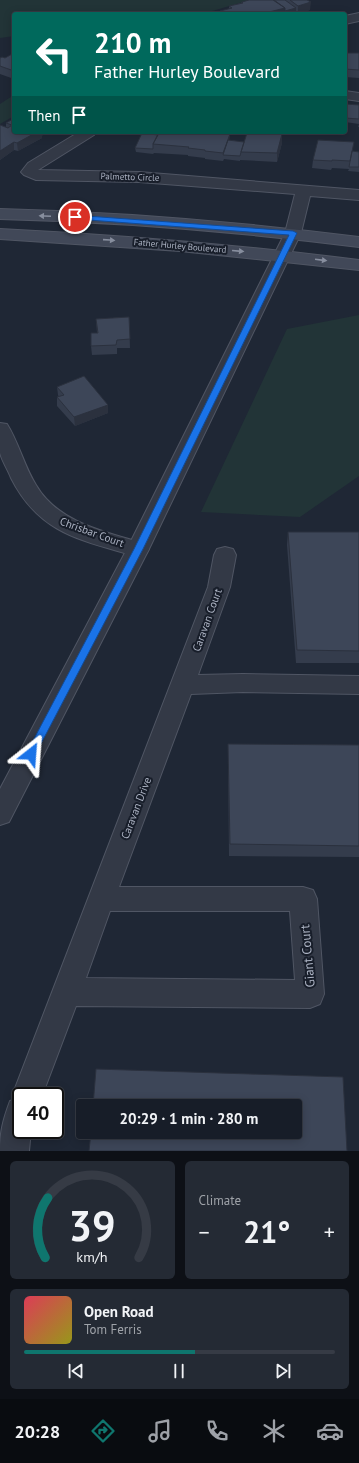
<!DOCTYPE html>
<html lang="en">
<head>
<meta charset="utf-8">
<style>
  body { margin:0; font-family:"PT Sans",sans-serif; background:#242a34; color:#f1f3f6; height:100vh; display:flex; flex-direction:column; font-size:15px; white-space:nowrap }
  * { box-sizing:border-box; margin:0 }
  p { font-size:13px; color:#9ea2a8 }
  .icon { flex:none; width:22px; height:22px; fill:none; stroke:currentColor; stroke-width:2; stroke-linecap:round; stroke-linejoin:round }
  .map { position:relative; height:1151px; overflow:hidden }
  .sheet { display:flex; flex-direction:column; gap:10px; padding:10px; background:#0d1016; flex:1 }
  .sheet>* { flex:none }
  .top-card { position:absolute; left:12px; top:12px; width:335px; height:122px; border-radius:4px; box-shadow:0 2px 10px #0003,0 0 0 1px #363b45; background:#00695c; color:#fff; overflow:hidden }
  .speed { position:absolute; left:12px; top:1087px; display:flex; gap:8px; font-size:20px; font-weight:700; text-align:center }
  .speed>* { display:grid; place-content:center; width:52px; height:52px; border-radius:50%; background:#171d28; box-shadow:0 2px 10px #0003,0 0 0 1px #363b45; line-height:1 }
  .speed .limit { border:2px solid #111; border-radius:6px; background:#fff; color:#111 }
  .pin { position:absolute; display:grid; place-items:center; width:34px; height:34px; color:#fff; margin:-17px; border:2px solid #fff; border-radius:50%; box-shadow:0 1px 4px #0007 }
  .me { position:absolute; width:44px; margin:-22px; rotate:28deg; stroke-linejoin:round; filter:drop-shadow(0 0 3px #0008) }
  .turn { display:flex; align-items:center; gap:14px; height:84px; padding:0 16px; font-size:18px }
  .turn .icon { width:52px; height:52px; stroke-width:2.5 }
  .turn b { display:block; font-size:28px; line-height:34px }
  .then { display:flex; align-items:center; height:38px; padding:0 16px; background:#0003; gap:8px; font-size:15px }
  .big { font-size:30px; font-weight:700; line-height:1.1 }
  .sheet .tile { flex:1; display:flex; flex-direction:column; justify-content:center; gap:6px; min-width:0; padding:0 14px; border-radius:6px; background:#242a34 }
  .sheet .dial { align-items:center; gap:0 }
  .dial svg { height:104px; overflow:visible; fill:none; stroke:#363b45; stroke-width:7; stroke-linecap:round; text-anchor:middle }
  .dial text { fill:#f1f3f6; stroke:none }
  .song { display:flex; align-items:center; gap:12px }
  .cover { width:48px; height:48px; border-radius:6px; background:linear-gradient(135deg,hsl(350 70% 55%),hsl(60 70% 35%)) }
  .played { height:4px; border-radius:2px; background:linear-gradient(90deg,#0f766e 55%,#363b45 55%) }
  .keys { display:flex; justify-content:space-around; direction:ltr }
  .heat { display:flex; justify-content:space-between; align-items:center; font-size:22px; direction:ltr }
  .sheet .tiles { flex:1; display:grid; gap:10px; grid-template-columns:1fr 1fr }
  .tile:last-child { grid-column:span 2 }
  .trip { position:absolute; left:76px; top:1099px; width:226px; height:40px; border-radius:4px; background:#171d28; box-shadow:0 2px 10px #0003,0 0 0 1px #363b45; font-weight:700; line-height:40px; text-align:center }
  .tab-bar { display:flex; height:64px; justify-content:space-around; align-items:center; background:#090c10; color:#9ea2a8 }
  .tab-bar .icon { width:28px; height:28px }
  .tab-bar .active { color:#0f766e }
  .tab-bar b { font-size:18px; color:#f1f3f6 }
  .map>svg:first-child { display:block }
</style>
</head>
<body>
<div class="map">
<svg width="359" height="1151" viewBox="0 0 359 1151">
  <rect width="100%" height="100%" fill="#1f2735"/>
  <path fill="#223437" d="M0,0H250L202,14H14V36L0,38Z
    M14,95V116L0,124V104Z
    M359,315V476L300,517L201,512L287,329Z"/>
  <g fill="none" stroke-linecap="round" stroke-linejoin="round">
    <defs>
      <path id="minor" d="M359,13V21L345,24V16Z
        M345,91L359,93V101L345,99Z
        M79,132H96L94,135L38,170L139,172L359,190V200L310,196L301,233L299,236L293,238L287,236L285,233L295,194L139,182L36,180L24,175L21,172L28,163Z
        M0,423L7,424C19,443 24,466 36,485C58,523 106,532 146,544L149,549L146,554L138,557C82,540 40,535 11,478C8,470 2,461 0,453C0,444 0,432 0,423Z
        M225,547L233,549L236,555L230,587L198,675L243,674L359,676V694L243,692L191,694L119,887H303L313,890L317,899L324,994L320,1004L310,1008L76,1006L42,1096H21V1130H31L29,1151H0C0,1131 3,1120 10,1101L13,1100L12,1096L208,587L214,555L217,549ZM110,911H290L295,980L86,978Z"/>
      <path id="tertiary" d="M293,228L299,230L301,233L149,549L9,822L0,825V789L127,549L285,233L287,230Z"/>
      <path id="secondary" d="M0,209C120,212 240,222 359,237V247C240,232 120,222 0,219Z
        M0,229C120,235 240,245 359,260V270L180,251L0,239Z"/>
    </defs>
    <use href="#minor" stroke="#505664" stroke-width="2"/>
    <use href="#tertiary" stroke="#505664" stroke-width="2"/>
    <use href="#secondary" stroke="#505664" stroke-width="2"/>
    <use href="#minor" fill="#333946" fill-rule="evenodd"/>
    <use href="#tertiary" fill="#333946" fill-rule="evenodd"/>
    <use href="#secondary" fill="#414858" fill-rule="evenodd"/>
  </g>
  <path fill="#343c4c" d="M274,0H307L310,10L298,13L296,12L288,14H220V11L229,9V6L241,3L242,2Z
    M14,53V79L0,74V58H5Z
    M359,53V78L345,77V61Z
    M345,99L346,105H359V127H358L359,124L345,122Z
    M14,116L42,136V138L18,151L14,150L0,160V125L6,127V123L11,120V118Z
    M230,134L229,140L244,142L282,143L277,162L240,160V161L224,159L223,161L205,159V158L188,156V155L154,153L153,154L136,152L135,148L158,135Z
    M353,151L359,152V172L348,171L349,169L332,168L331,170L312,168L313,160Z
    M129,317L130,348H117V354L92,355L91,346L97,333L96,319Z
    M57,387L108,413L75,426L57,406V397H59L58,395Z
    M288,532H359V663H296L287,545Z
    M228,744L359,745V857L229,856L228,756Z"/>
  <path fill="#2b313e" d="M311,2L310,10L298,13V6Z
    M285,8H296V12L288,14H261Z
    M37,132H48L42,136V138L18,151L17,143Z
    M230,134L229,142L223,155V161V153Z
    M282,134V143L277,162V153Z
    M14,142V150L0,160V151Z
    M108,405V413L75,426L74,417Z"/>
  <path fill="#3d4658" stroke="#2b313e" d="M249,0H273L285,8L261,14H224L220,11L232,8L229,6L243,3L242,2Z
    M274,0H285L296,8L285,11V8Z
    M290,0H307L311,2L298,6Z
    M218,13L219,14H212Z
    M14,53V71L0,66V58L2,57L5,58Z
    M347,53H359V70L345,69V61Z
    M346,104L359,105V119L345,118V108Z
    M14,116V132H37L17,143L14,142L0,151V125L8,128L12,125L6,123L13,119L11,118Z
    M159,132H215L230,134L223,153L205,151V150L188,148L189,147L153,144Z
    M142,133L158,135L153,144V149L135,148Z
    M247,133L282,134L277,153L241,152Z
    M228,140L244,142L241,152L240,156L223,155Z
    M318,140L354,142L350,161L332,160V161L313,160Z
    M352,151L359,152V167H349Z
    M129,317L130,339L117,340L116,345L91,346V333H98L96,319Z
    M84,376L108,405L74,417L57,397L64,395L57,387Z
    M288,532H359V651L297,650Z
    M228,744L359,745V846L230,844Z
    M96,1069L343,1077L347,1151H89L91,1132H295V1106H93Z"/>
  <defs><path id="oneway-solid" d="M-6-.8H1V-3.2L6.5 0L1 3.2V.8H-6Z"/></defs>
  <g fill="#878e9e">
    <use href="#oneway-solid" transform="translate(45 216) rotate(-178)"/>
    <use href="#oneway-solid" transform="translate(109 240) rotate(4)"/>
    <use href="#oneway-solid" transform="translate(238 251) rotate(5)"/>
    <use href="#oneway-solid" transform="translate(321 260) rotate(7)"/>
  </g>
  <path fill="#1a73e8" stroke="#114b97" d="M73,215L293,231L297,233L143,549L34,757L31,758L27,757L26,754L134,549L289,235L75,219L72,217Z"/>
  <g text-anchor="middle" stroke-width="4" stroke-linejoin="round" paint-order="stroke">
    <g font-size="9" fill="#acb3c3" stroke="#181e2a">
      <text transform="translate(130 177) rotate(2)" y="3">Palmetto Circle</text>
      <text transform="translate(180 246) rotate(5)" y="3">Father Hurley Boulevard</text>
    </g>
    <g font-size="11" fill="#acb3c3" stroke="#181e2a">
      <text transform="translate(92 532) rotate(20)" y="4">Chrisbar Court</text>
      <text transform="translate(207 620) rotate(-70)" y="4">Caravan Court</text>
      <text transform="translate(136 808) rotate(-69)" y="4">Caravan Drive</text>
    </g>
    <g font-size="13" fill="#acb3c3" stroke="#181e2a">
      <text transform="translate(307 956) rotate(-95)" y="5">Giant Court</text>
    </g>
  </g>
</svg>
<div class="speed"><div class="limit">40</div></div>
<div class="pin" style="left:75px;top:217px;background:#d93025"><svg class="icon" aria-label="arrive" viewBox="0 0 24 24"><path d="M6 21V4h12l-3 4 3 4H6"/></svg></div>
<svg class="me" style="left:31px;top:754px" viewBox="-20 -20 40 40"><path d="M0-17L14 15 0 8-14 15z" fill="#1a73e8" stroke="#fff" stroke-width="4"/></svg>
<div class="trip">20:29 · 1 min · 280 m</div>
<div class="top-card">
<div class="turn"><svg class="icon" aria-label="left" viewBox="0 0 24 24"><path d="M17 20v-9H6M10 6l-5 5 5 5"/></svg><div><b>210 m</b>Father Hurley Boulevard</div></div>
<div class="then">Then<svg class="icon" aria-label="arrive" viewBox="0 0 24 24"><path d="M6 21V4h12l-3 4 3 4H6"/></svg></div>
</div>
</div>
<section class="sheet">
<div class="tiles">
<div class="tile dial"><svg viewBox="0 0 100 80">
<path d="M14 69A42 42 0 1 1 86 69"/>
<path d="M14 69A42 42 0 0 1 16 23" stroke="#0f766e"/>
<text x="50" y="56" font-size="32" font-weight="700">39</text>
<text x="50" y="72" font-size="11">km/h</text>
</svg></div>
<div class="tile"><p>Climate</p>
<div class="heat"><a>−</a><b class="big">21°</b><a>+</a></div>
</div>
<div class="tile">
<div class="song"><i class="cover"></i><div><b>Open Road</b><p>Tom Ferris</p></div></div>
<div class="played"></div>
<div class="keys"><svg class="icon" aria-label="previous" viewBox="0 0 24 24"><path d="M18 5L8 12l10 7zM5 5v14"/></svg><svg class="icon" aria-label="pause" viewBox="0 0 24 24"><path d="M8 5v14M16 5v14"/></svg><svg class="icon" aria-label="next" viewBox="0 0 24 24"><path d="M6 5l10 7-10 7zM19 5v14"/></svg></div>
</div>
</div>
</section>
<nav class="tab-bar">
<b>20:28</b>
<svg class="icon active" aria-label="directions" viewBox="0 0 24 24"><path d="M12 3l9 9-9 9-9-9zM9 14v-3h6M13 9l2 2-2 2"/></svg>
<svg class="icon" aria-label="music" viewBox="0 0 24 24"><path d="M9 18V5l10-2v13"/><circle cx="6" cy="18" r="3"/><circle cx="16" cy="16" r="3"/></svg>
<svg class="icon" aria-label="phone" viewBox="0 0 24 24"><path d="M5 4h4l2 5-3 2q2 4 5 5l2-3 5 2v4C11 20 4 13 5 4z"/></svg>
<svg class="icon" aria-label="climate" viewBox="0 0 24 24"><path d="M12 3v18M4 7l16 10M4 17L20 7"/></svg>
<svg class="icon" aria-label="car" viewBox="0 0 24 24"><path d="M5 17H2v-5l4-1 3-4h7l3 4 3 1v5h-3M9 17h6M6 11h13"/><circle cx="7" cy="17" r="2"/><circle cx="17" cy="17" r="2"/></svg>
</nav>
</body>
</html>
